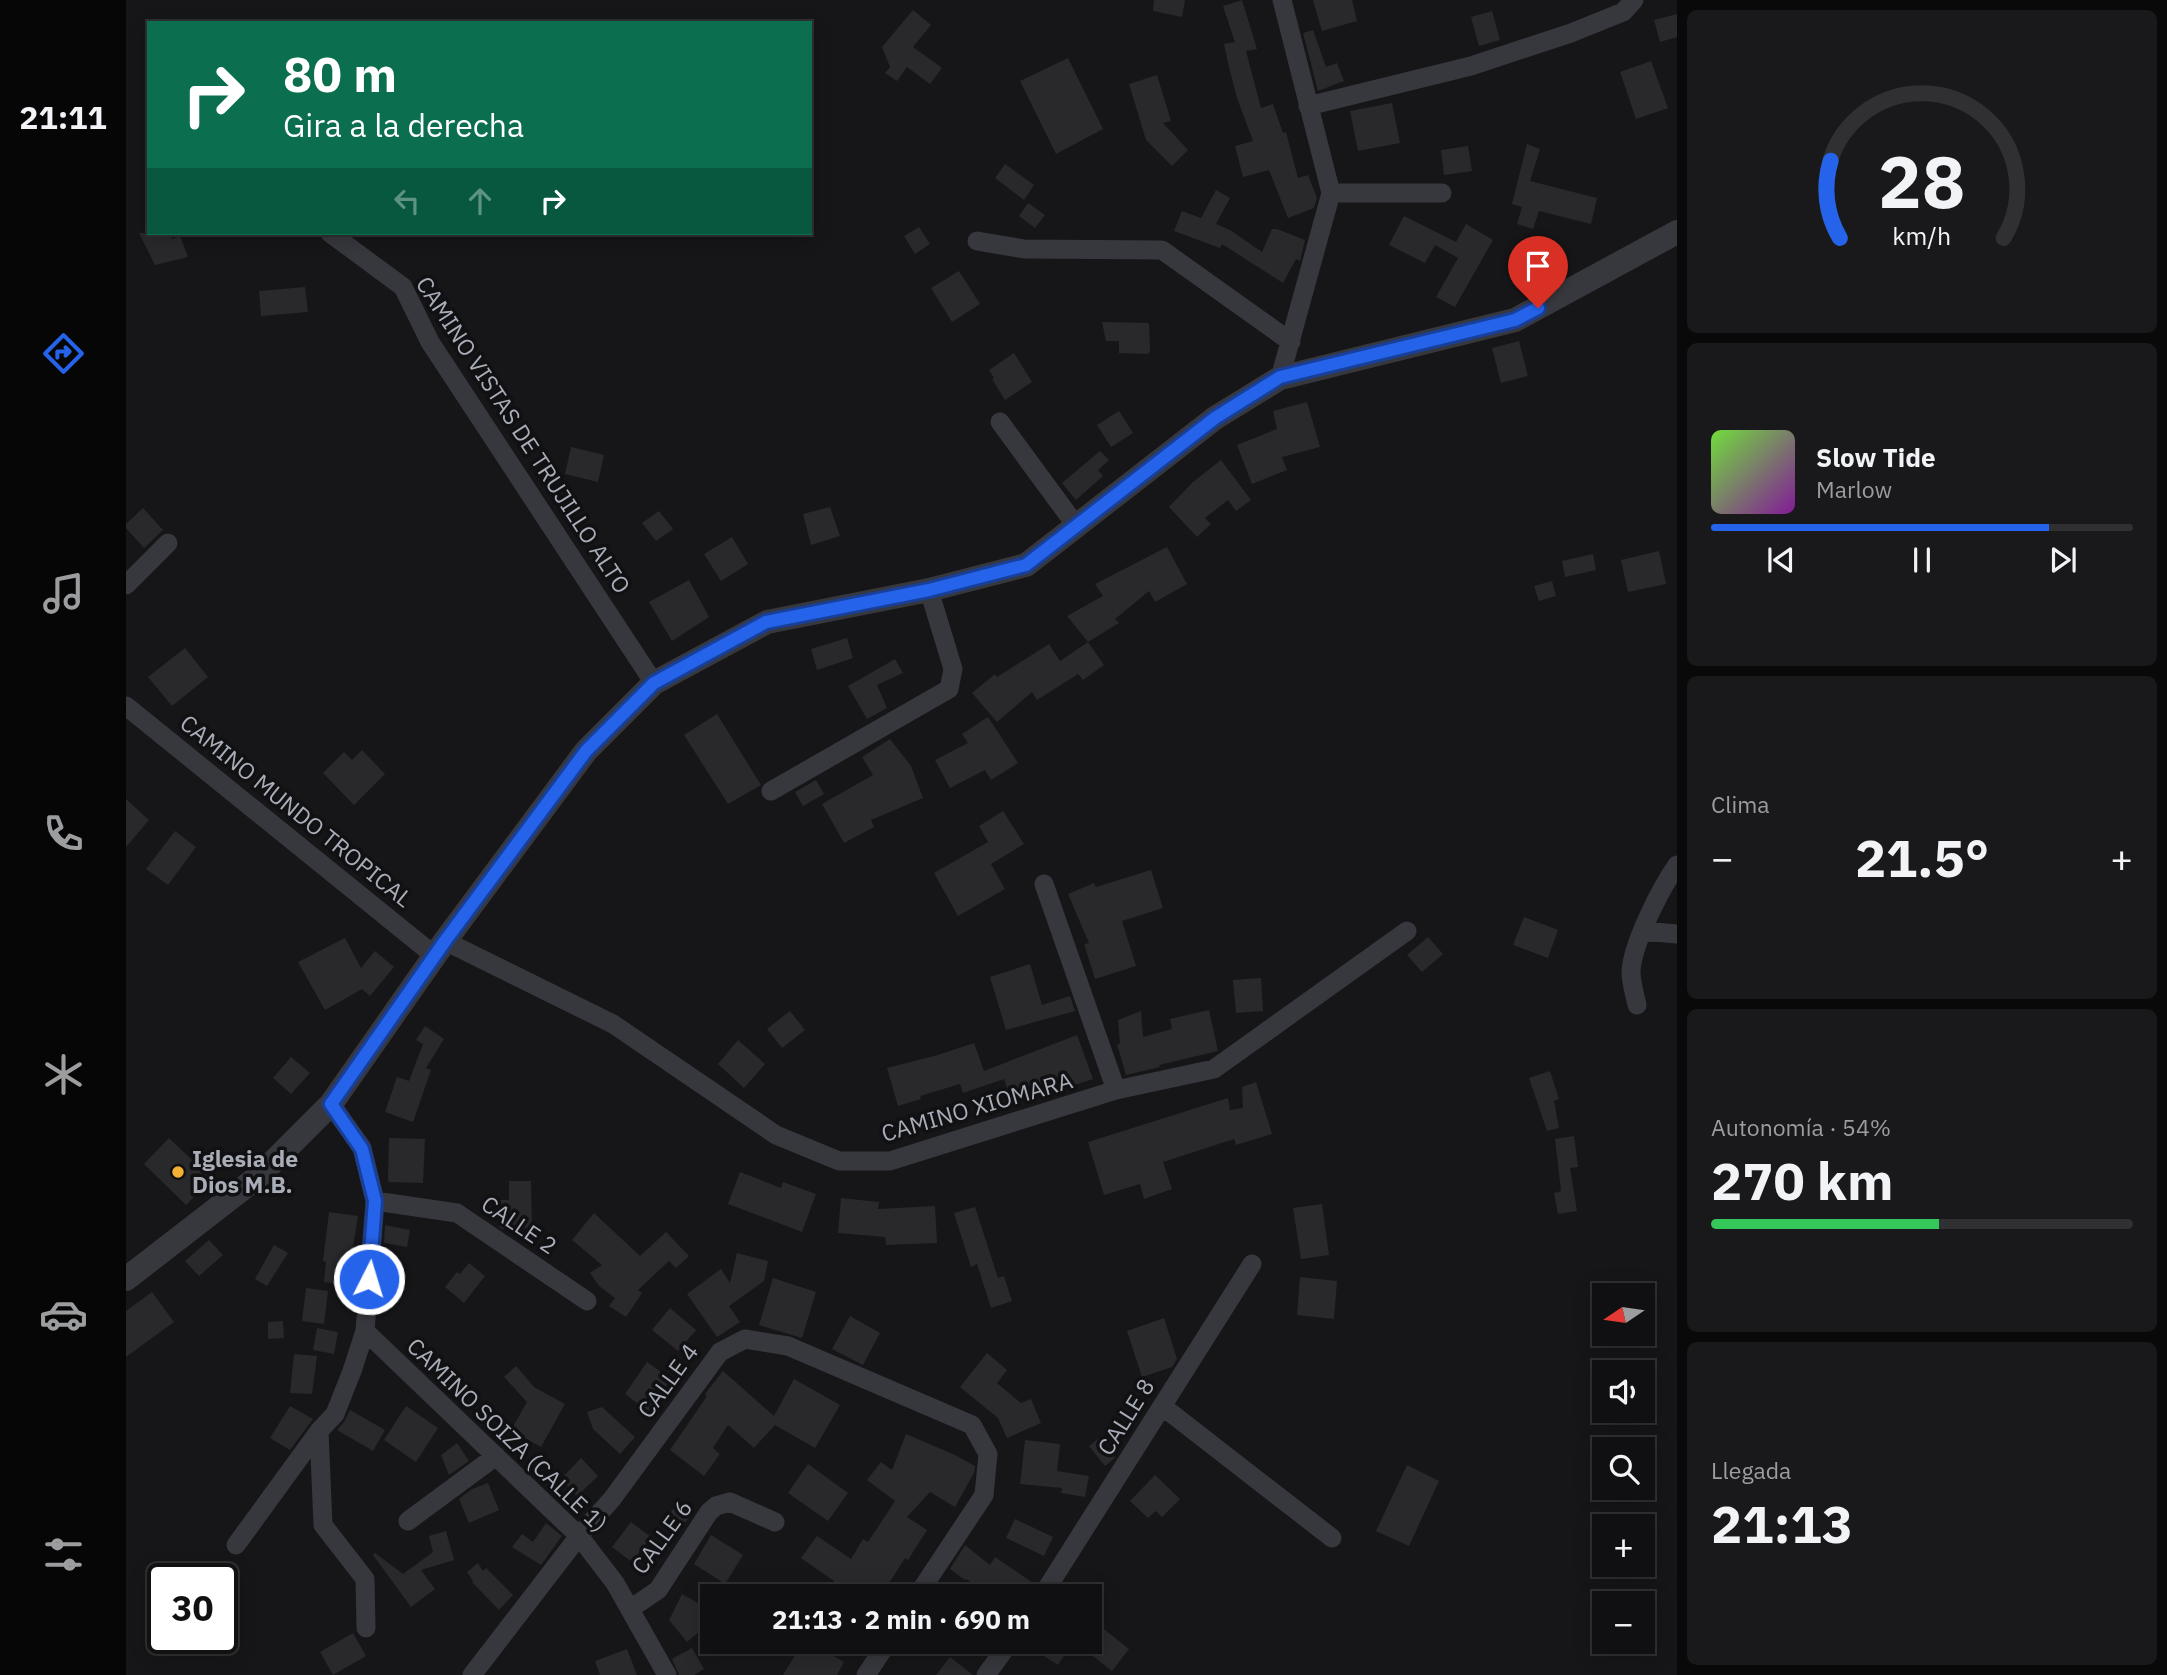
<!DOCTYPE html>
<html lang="es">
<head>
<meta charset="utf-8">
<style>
  body { margin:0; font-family:"IBM Plex Sans",sans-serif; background:#19191b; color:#f1f3f6; height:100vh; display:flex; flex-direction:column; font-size:26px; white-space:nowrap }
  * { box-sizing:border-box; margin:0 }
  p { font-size:23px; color:#9c9d9f }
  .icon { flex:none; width:38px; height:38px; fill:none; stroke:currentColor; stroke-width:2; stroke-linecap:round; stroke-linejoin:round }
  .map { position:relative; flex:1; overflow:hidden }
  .sheet { display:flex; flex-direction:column; gap:10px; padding:10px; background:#09090a; width:490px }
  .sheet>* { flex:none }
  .top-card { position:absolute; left:21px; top:21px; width:665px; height:214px; border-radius:0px; box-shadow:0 4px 18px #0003,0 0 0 2px #303032; background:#0b6e4f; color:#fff; overflow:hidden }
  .needle { width:46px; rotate:257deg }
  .tools { position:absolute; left:1466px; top:1283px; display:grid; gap:14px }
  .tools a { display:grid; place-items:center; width:63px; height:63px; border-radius:0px; background:#101012; box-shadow:0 4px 18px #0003,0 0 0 2px #303032; font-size:35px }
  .speed { position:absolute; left:21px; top:1563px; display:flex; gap:14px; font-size:35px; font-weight:700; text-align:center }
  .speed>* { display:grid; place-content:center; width:91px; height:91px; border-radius:50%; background:#101012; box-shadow:0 4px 18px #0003,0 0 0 2px #303032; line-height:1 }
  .speed .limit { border:4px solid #111; border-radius:10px; background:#fff; color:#111 }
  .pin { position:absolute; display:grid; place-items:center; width:60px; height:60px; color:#fff; margin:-72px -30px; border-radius:50% 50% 50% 0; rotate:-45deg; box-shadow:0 0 7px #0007 }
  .pin .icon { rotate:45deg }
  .me { position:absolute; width:77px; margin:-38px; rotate:5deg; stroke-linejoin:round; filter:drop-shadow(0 0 5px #0008) }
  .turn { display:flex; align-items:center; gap:24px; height:147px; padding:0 21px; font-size:32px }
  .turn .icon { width:91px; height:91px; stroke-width:2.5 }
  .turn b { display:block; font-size:49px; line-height:60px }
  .lanes { display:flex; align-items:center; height:66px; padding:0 21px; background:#0003; justify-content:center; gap:35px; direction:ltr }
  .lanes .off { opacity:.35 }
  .big { font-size:52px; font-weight:700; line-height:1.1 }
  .sheet .tile { flex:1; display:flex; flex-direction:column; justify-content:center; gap:10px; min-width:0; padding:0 24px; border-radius:10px; background:#19191b }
  .sheet .dial { align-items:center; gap:0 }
  .dial svg { height:182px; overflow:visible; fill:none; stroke:#303032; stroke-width:7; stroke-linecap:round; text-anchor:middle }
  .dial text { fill:#f1f3f6; stroke:none }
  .song { display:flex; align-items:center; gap:21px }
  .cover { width:84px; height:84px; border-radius:10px; background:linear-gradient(135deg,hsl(100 70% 55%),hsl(290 70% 35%)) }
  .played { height:7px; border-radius:4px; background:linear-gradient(90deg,#2563eb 80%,#303032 80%) }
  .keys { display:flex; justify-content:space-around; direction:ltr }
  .heat { display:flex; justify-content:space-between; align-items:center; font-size:38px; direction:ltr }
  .charge { height:10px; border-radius:5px; background:linear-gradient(90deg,#34c759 54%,#303032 0) }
  .trip { position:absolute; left:574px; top:1584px; width:402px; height:70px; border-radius:0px; background:#101012; box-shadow:0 4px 18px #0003,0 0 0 2px #303032; font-weight:700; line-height:70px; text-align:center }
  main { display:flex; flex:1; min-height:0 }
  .dock { display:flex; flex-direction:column; width:126px; justify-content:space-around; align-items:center; background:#060607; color:#9c9d9f }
  .dock .icon { width:49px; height:49px }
  .dock .active { color:#2563eb }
  .dock b { font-size:32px; color:#f1f3f6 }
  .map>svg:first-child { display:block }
</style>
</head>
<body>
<main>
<nav class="dock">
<b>21:11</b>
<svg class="icon active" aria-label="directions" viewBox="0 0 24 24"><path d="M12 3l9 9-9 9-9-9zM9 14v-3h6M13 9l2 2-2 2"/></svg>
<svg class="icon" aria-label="music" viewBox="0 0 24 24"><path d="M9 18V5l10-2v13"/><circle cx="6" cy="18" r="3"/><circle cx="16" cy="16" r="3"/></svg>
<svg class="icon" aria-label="phone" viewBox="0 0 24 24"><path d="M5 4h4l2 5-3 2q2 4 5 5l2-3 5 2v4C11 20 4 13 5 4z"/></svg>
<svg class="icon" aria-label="climate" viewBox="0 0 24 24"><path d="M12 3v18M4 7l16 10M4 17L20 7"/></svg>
<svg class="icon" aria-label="car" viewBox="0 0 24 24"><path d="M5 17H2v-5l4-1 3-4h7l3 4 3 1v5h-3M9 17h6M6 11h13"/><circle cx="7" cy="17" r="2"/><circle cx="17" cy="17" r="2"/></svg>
<svg class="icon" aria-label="filters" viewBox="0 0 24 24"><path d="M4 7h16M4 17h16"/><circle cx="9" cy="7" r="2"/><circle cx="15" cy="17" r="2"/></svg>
</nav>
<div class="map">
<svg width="1551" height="1675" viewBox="0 0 1551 1675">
  <rect width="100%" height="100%" fill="#161618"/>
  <path fill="#29292c" d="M1028,0H1059L1056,17L1027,11Z
    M1116,0L1131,49L1120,51L1135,108L1147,104L1157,133L1160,132L1172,178L1182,175L1191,198L1188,208L1162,218L1143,170L1117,177L1109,146L1127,141L1111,98L1102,63L1098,44L1109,42L1097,6Z
    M1187,0H1226L1231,21L1196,31Z
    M787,10L805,25L787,47L816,68L804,84L781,67L771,81L759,73L764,67L756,47Z
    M1366,11L1374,40L1353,46L1345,17Z
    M1551,14V37L1534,42L1528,20Z
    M1187,30L1200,67L1211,63L1218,81L1192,91L1177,33Z
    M942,58L977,129L930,154L894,81Z
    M1525,61L1542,108L1510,119L1494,72Z
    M1031,75L1045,121L1037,123L1062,150L1046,166L1020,140L1003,84Z
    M1266,103L1274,143L1232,151L1224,111Z
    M1401,144L1414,149L1404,181L1471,198L1465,224L1413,211L1407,229L1391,224L1396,207L1386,204Z
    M1342,146L1346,171L1318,175L1315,150Z
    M879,164L908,185L898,200L869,178Z
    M1090,190L1104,198L1090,224L1104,230L1136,252L1146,229H1151L1179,240L1174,261L1170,259L1157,283L1096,244L1094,248L1048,231L1056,211L1075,218Z
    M902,203L919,215L909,228L893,216Z
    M1278,216L1330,242L1340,224L1367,240L1329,307L1310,297L1332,258L1309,245L1299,263L1263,245Z
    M793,227L804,244L789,254L778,236Z
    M13,233H43L46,239L54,236L62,257L29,265Z
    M833,271L854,304L826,322L805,288Z
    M179,287L182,312L135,316L133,291Z
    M976,322L1023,323L1024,352L1021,354L993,353V341H980Z
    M1393,341L1402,376L1375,383L1366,348Z
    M888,353L906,382L879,400L866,379L868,378L863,370Z
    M1181,402L1194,447L1156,457L1161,470L1126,484L1111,445L1151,429L1147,411Z
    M993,411L1007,433L985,447L971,425Z
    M445,447L478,455L472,482L439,474Z
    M974,451L983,460L972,470L977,476L950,500L936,483Z
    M1095,460L1125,500L1110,511L1102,500L1079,518L1085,524L1071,537L1043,507L1067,482Z
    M704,507L714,536L685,545L677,514Z
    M17,508L37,530L18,548L0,528V524Z
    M533,511L547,529L530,541L516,523Z
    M606,537L622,564L595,581L578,554Z
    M1041,547L1061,584L1029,602L1023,591L989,619L993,623L962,642L941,616L977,596L969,584Z
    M1533,551L1540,584L1502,592L1495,560Z
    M1467,554L1470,570L1439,577L1436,561Z
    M563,580L583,617L546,641L523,602Z
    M1426,581L1430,596L1413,601L1408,586Z
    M721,638L727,658L691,670L685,649Z
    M962,642L978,665L957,680L952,674L911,700L906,692L871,722L846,693L869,674L871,677L923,644L934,661Z
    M59,648L82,677L46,706L22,677Z
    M769,659L777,673L751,685L761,708L741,719L722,686Z
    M591,714L635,785L602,804L558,735Z
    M862,717L892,763L865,780L859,770L824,788L809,760L842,743L836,734Z
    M764,739L785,766L797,798L745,820L748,827L718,843L696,804L747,775L736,757Z
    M236,750L259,774L228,805L197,773L218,752L226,760Z
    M690,780L698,794L677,806L669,792Z
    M0,799L23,820L0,847Z
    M877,811L898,844L865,864L879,889L832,916L808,873L862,842L853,826Z
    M49,831L70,847L42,885L20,869Z
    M1025,870L1037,908L996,921L1010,966L969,979L958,944L963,943L942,894L968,883L970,887Z
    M1398,917L1432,930L1422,958L1387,945Z
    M1302,937L1317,954L1296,972L1281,955Z
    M219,938L235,968L249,951L268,967L244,996L236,989L199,1010L172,962Z
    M904,964L916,1005L944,996L949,1011L880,1030L864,977Z
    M1135,978L1137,1011L1110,1013L1107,980Z
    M1083,1010L1092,1051L1033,1065L1034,1067L1000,1075L991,1044H994L992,1020L1015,1011L1017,1037L1046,1029L1044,1019Z
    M664,1011L679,1030L656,1048L641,1029Z
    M299,1026L318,1039L300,1068L305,1070L287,1122L259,1112L271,1077L283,1081L297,1044L290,1040Z
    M951,1035L967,1079L887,1105L878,1079L837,1093L834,1084L794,1096L795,1099L772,1106L761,1068L812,1055L848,1043L858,1071Z
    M612,1040L639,1064L618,1088L592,1064Z
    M165,1057L184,1073L165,1094L147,1078Z
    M1424,1071L1433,1099L1428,1101L1433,1128L1421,1131L1403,1078Z
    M1130,1082L1146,1134L1110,1145L1108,1139L1037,1162L1046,1189L1018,1199L1014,1184L978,1195L962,1142L1102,1098L1104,1110L1117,1108L1116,1087Z
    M1448,1136L1452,1167L1444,1168L1451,1211L1432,1214L1428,1193L1435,1191L1429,1139Z
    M43,1138L86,1179L60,1205L18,1164Z
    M263,1138L299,1139L297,1183L262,1182Z
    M614,1172L655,1188L657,1182L690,1194L676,1232L602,1204Z
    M383,1181H405L406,1228L376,1229L373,1227V1200H383Z
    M715,1198L753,1202L752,1209L809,1206L811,1243L760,1245L759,1237L712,1233Z
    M1196,1204L1203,1255L1175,1259L1167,1208Z
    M849,1207L872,1278L878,1276L886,1301L865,1308L851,1264L845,1267L828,1213Z
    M203,1212L232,1216L221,1285L198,1282L200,1262L197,1261Z
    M468,1213L514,1256L540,1232L563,1256L550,1268L543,1261L512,1290L516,1293L500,1317L483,1306L489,1298L473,1286L464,1273L476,1265L446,1240Z
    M259,1225L284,1230L281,1247L258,1243Z
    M83,1240L97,1255L73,1276L59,1261Z
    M148,1245L162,1253L141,1286L129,1279Z
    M611,1253L642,1261L638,1281L603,1306L614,1322L591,1337L561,1294L595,1269L604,1283Z
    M343,1263L359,1276L338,1303L319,1287L331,1272L334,1274Z
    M1174,1277L1211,1281L1208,1319L1171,1315Z
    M647,1278L690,1292L676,1338L633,1325Z
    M180,1288L202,1291L198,1324L176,1321Z
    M26,1292L48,1322L0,1357V1311Z
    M544,1308L570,1330L552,1351L526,1330Z
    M724,1316L754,1333L737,1365L706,1349Z
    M1038,1318L1051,1359L1046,1367L1016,1377L1001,1331Z
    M157,1321L158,1338L142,1339V1322Z
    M191,1328L212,1332L208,1354L187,1350Z
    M861,1353L881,1370L871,1383L895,1403L905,1399L915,1423L881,1438L872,1418L834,1387Z
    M168,1354L191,1356L186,1394L164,1393Z
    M521,1362L545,1379L522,1411L499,1394Z
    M390,1366L408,1387L439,1404L415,1447L385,1430L401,1402L378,1377Z
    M597,1371L648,1416L668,1379L714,1405L689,1448L649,1425L628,1448L602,1425L587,1448L594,1454L578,1476L544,1450L581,1396L579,1394Z
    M164,1406L187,1419L164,1450L144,1438Z
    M280,1406L312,1428L290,1462L258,1440Z
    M476,1407L509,1437L494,1454L467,1429L461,1412Z
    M224,1410L259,1430L247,1451L211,1430L218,1422Z
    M780,1434L829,1455L849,1466L848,1473L829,1507L804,1492L781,1517L801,1530L782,1560L779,1558L755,1596H697L708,1581L675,1558L691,1536L725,1559L737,1539L742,1542L769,1501L741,1480L755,1462L766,1470Z
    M973,1438L989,1458L979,1466L963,1446Z
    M899,1440L934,1444L931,1471L963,1476L959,1497L935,1493L936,1488L894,1484Z
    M331,1443L343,1461L323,1475L315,1455Z
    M455,1458L472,1476L451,1496L435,1479Z
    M682,1464L722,1493L702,1521L662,1493Z
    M1281,1465L1313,1481L1283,1546L1250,1531Z
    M1029,1475L1054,1499L1036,1517L1030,1511L1022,1518L1004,1501Z
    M362,1483L373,1510L343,1523L333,1499L346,1489Z
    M554,1502L567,1514L550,1532L537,1520Z
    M889,1519L927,1537L918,1556L880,1538Z
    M505,1522L525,1537L506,1562L486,1547Z
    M420,1523L436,1536L415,1565L386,1547L396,1534L407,1542Z
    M320,1531L328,1560L295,1570L309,1589L285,1607L247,1555L249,1553L277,1574L307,1552L303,1536Z
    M585,1535L617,1555L599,1584L568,1564Z
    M839,1545L864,1565L869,1557L907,1583L898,1596H867L840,1579L839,1580L824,1569Z
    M352,1563L357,1571L360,1568L387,1595L373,1610L346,1582L347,1581L341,1572Z
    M556,1594L586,1611V1621L561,1642L543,1620Z
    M964,1618L1003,1649L986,1671L949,1642H964Z
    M227,1633L240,1656L207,1675L194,1652Z
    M677,1642H683L718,1662L711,1675H657Z
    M896,1642H947L932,1665Z
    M566,1648L578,1669L568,1675H553L546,1659Z
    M501,1649L511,1675H474L469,1661Z
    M824,1657L847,1675H810Z"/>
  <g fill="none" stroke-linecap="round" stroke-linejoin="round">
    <path stroke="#37383d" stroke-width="19" d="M1182,106L1345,66L1445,33L1497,12L1508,0
      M1205,193H1316
      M204,233L277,287L304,342L528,683
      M851,241L898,249L1036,250L1165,342
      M1154,378L1205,193L1156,0
      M874,422L951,527
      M0,585L42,543
      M0,706L309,956
      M645,791L823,689L827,669L803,590
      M918,884L990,1090
      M1517,931L1551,934
      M319,941L487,1024L650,1135L713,1161H764L990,1090L1088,1069L1281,931
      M1511,1005C1509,995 1505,983 1505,972C1506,944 1535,888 1551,865
      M205,1104L236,1148L249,1201L239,1331L453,1536L489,1583L541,1675
      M249,1201L331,1213L461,1301
      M1036,1406L1206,1538
      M193,1431L197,1525L239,1579L240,1628
      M282,1521L370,1456
      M110,1545L193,1431L209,1414L226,1371L239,1331
      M916,1596L1126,1264
      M504,1609L532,1590L583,1512L590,1506L604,1502L649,1522
      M346,1675L453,1536L486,1499L594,1352L619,1339L662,1346L846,1425L862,1454L858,1495L791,1596
      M740,1675L762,1642
      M860,1675L884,1642"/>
    <path stroke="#37383d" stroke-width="24" d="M0,1279L133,1176L205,1104L319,941L460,751L528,683L641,622L803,590L900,565L1089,418L1154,378L1389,320L1551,232"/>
  </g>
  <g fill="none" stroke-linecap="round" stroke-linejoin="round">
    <defs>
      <path id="route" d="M243,1279L249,1201L236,1149L205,1104L319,941L460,751L528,683L640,622L803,590L900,565L1089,418L1154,377L1389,320L1412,308"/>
    </defs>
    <use href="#route" stroke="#184099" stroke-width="18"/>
    <use href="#route" stroke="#2563eb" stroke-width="12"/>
  </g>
  <circle fill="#f2b134" stroke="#111113" stroke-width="2.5" cx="52" cy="1172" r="7"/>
  <g text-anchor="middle" stroke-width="7" stroke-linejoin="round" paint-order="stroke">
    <g font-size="23" fill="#a8adb8" stroke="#111113">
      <text transform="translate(397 435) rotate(57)" y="8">CAMINO VISTAS DE TRUJILLO ALTO</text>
      <text transform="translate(170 811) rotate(39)" y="8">CAMINO MUNDO TROPICAL</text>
      <text transform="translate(851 1107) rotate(-16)" y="8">CAMINO XIOMARA</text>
      <text transform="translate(393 1225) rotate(34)" y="8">CALLE 2</text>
      <text transform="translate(542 1381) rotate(-54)" y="8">CALLE 4</text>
      <text transform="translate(1000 1417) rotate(-58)" y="8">CALLE 8</text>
      <text transform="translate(381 1435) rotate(44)" y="8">CAMINO SOIZA (CALLE 1)</text>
      <text transform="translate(536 1537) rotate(-54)" y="8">CALLE 6</text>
    </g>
    <g font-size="23" font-weight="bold" fill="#a8adb8" stroke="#111113" text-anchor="start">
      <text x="66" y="1167">Iglesia de<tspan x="66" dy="26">Dios M.B.</tspan></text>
    </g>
  </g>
</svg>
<div class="tools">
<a><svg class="needle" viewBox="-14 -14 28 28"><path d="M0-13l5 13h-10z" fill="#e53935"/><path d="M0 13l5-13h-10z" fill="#9c9d9f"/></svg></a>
<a><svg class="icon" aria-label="sound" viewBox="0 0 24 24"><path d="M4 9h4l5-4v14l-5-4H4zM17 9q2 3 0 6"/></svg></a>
<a><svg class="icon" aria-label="search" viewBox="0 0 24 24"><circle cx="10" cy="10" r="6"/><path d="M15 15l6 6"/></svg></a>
<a>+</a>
<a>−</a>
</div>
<div class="speed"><div class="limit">30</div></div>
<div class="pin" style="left:1412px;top:308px;background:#d93025"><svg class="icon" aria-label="arrive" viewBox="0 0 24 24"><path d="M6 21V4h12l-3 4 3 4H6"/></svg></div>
<svg class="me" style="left:243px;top:1279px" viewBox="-20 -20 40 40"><circle r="17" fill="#2563eb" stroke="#fff" stroke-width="3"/><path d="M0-11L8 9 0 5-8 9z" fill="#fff"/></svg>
<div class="trip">21:13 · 2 min · 690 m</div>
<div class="top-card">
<div class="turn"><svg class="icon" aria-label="right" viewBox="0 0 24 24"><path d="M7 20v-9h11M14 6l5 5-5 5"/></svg><div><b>80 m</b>Gira a la derecha</div></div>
<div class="lanes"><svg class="icon off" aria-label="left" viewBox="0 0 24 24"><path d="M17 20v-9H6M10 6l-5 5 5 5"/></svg><svg class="icon off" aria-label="ahead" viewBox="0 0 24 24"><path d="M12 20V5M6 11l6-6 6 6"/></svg><svg class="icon" aria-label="right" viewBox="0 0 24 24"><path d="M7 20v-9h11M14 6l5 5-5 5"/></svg></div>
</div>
</div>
<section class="sheet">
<div class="tile dial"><svg viewBox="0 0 100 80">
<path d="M14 69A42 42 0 1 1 86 69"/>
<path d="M14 69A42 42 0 0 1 10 35" stroke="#2563eb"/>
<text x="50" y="56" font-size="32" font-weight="700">28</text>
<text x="50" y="72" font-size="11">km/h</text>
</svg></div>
<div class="tile">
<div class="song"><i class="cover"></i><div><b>Slow Tide</b><p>Marlow</p></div></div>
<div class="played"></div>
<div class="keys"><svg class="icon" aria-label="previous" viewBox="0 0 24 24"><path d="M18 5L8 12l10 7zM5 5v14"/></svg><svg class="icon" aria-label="pause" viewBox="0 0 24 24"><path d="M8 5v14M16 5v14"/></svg><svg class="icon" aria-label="next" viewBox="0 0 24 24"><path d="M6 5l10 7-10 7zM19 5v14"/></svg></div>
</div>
<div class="tile"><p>Clima</p>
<div class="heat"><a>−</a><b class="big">21.5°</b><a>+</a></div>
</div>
<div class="tile"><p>Autonomía · 54%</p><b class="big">270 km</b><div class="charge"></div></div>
<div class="tile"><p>Llegada</p><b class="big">21:13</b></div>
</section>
</main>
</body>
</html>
